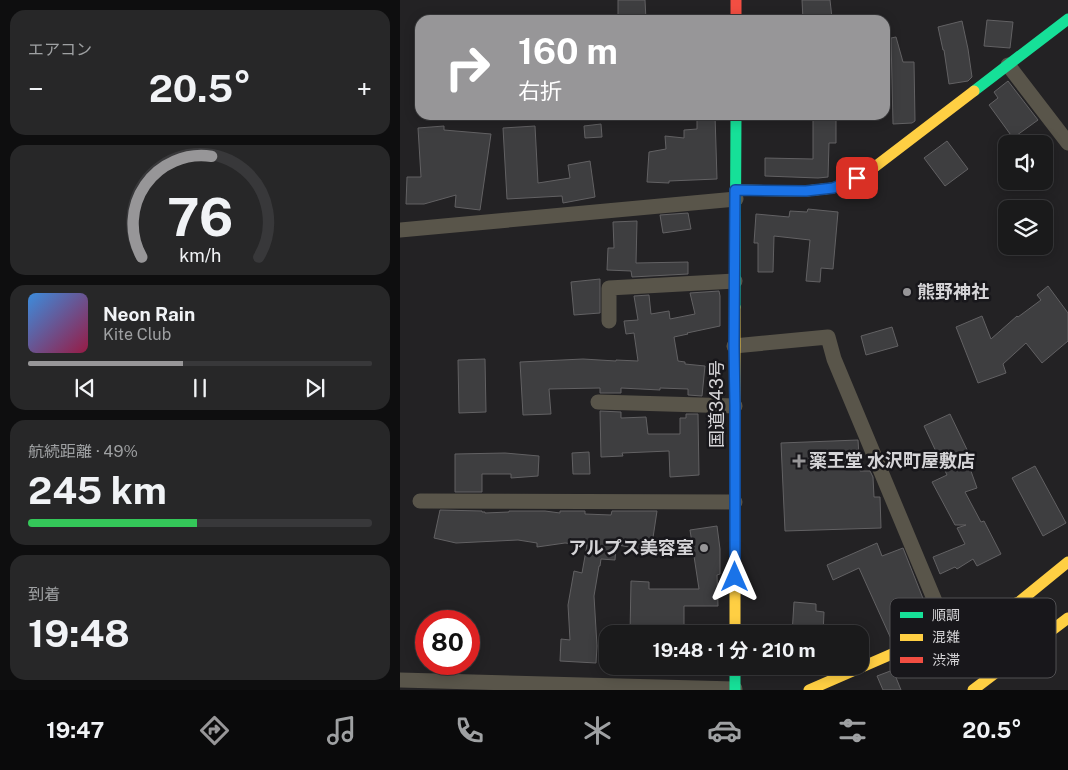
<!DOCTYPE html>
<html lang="ja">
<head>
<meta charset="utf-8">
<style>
  body { margin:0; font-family:"Public Sans","Noto Sans JP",sans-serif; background:#272728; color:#f1f3f6; height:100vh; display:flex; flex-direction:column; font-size:19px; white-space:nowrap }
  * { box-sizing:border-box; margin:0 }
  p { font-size:16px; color:#9fa1a3 }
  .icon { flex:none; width:28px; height:28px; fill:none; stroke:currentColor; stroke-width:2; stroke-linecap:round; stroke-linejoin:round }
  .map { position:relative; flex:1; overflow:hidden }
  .details { display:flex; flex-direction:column; gap:10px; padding:10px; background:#0e0e0f; width:400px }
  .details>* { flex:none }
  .guide { position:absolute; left:15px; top:15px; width:475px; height:105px; border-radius:15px; box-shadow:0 2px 12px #0003,0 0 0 1px #38383a; background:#979698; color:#fff; overflow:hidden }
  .fabs { position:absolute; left:598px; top:135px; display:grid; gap:10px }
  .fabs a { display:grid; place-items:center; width:55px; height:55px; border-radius:10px; background:#1a1a1b; box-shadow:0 2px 12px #0003,0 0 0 1px #38383a; font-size:25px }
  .speed { position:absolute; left:15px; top:610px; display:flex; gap:10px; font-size:25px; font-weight:700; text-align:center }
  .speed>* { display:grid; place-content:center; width:65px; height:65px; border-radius:50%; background:#1a1a1b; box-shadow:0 2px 12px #0003,0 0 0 1px #38383a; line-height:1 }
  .speed .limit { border:8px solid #d22; background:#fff; color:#111 }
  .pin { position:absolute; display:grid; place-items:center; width:42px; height:42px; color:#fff; margin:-21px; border-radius:10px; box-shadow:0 2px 8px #0006 }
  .me { position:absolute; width:55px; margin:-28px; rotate:0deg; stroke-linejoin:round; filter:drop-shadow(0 0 4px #0008) }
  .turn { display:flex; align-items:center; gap:18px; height:105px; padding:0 20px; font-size:22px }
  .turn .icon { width:65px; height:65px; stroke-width:2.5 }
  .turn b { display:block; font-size:35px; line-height:42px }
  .big { font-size:38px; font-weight:700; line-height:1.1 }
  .details .tile { flex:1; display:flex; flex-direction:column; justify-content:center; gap:8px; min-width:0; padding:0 18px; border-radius:15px; background:#272728 }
  .details .dial { align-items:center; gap:0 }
  .dial svg { height:130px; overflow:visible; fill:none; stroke:#38383a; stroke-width:7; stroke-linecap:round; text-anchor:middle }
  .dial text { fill:#f1f3f6; stroke:none }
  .song { display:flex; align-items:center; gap:15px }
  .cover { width:60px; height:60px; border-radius:8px; background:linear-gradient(135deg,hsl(210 70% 55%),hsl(340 70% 35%)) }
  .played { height:5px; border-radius:2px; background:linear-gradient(90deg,#979698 45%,#38383a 45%) }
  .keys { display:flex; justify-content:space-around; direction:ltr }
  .heat { display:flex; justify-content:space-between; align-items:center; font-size:28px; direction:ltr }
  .charge { height:8px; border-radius:4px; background:linear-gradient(90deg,#34c759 49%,#38383a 0) }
  .trip { position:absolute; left:199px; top:625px; width:270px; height:50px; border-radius:15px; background:#1a1a1b; box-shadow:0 2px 12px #0003,0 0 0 1px #38383a; font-weight:700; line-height:50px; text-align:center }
  .tab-bar { display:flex; height:80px; justify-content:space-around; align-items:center; background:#0a0a0b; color:#9fa1a3 }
  .tab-bar .icon { width:35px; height:35px }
  .tab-bar .current { color:#979698 }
  .tab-bar b { font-size:22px; color:#f1f3f6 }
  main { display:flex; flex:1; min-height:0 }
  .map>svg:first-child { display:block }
</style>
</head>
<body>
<main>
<section class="details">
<div class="tile"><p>エアコン</p>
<div class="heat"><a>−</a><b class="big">20.5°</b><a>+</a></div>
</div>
<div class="tile dial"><svg viewBox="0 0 100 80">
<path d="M14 69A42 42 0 1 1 86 69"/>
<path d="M14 69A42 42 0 0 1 57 7" stroke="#979698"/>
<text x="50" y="56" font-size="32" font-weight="700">76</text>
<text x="50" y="72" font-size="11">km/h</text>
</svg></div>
<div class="tile">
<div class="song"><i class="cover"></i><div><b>Neon Rain</b><p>Kite Club</p></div></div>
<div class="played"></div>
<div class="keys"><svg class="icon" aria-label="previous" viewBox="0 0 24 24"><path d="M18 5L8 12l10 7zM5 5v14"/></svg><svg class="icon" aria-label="pause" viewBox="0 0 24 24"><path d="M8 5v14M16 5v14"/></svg><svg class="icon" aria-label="next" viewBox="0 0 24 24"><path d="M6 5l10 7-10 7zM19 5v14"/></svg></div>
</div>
<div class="tile"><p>航続距離 · 49%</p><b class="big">245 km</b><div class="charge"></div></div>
<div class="tile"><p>到着</p><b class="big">19:48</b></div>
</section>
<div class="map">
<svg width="668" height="690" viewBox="0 0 668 690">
  <rect width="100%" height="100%" fill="#232224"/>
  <path fill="#3e3e40" stroke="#626163" d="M218,0H245L246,20H218Z
    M402,0H430L432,18L403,20Z
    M587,20L613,22L610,48L584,46Z
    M562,21L568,49L572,77L568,81L549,84L544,50H543L538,27Z
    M496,37L503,62H514L515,121L512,123L493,124L491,38Z
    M608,81L638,120L613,138L589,105L598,98L594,92Z
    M297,115H315L317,179L269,181V183L247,182L249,152L266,149L265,136L284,138V130L297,129Z
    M413,115H436V143H429L428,177L418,178L365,176V158L413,159Z
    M201,124L202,137L185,138L184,126Z
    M44,126V130L91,134L80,210L55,207L56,195L24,204H6L7,177H21L18,128Z
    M135,126L138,183L170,178L168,165L190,161L195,197L163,203L162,196L107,199L103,128Z
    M547,141L568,169L545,186L524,158Z
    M408,209L438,212L433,269L421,268L420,282L406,281L410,240L374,236L373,272H358V243H354L356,214L389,217L390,211L407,212Z
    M288,213L291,229L263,233L260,215Z
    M237,221L236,263L288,262V274L232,277L231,271L207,270L208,248H214L213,222Z
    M200,279V313L174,315L171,282Z
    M648,286L668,313V341L642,363L626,343L603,364L606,373L578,383L556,327L582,316L591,339L617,316L618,317L641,300L637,295Z
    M319,291L320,296V326L287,333L288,334L274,337L278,361L285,362V364L305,366L302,396L288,395V389L260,388V390L221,388V393H200V388L149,389L151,414L123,415L120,362L183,359L216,361V360L238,361L234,333L226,334L224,321L238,320L234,296L249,295L251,314L269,311L270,319L295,314L290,293Z
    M492,327L498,346L466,355L461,336Z
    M85,359L86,412L59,413L58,360Z
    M200,411L221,412V418L246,417L248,434H280V418H286V414H298L299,475L270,477L269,451L222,453L223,456L201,457Z
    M550,414L571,458L567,460L577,488L565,492L581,522L584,521L601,554L577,566L573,559L557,569L555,567L540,574L533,557L565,544L557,528L566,525H555L532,482L547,475L524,426Z
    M458,440L460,471H470L473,477L474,497H480L481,528L385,531L381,443Z
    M189,452L190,474H173L172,453Z
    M105,453L139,456L138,476L111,478V474H82V492H55V454Z
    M635,466L666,523L643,536L612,478Z
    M40,510L82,511V512H85V513L109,512V511H145L160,513V511H185V514L211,515L212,511H257L251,551L218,545V547L216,546L215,560L201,559L200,566H199L194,596L197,646L196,663L160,661L161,639L170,640L168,605L174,571L182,573L187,545L165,543L137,547V543L118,540L56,543L34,538Z
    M317,526L320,549V574L317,575L318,606H284V628H249V634H230L231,581L249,582V589H299L290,530Z
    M477,543L482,556L503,548L522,596L528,612L504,619L511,633L492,641L459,568L433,580L427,565Z
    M394,602L416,604V611L424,612L423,634H392Z
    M493,670L501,690H483L477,676Z"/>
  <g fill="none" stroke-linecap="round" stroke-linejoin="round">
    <path stroke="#59554a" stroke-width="15" d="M608,65L668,143
      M0,230L336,199
      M209,321V288L335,281
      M334,346L428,337L434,359L547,630
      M198,402L335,406
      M20,501L335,502
      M0,680L335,689"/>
    <path stroke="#16e098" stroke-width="11" d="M574,91L668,19
      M335,307L336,115
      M335,666V690"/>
    <path stroke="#ffcf43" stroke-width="11" d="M335,190L406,191L433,188L457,178L472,169L574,91
      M335,634V307
      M409,690L547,630L619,602L668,562
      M573,690L668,618"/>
    <path stroke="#f24e42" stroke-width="11" d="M336,0V20"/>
  </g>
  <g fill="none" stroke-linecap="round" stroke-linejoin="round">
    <defs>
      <path id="route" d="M335,577V406L334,346L335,190L406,191L433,188L457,178"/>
    </defs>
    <use href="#route" stroke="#114b97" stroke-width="12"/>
    <use href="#route" stroke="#1a73e8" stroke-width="9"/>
  </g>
  <g fill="#979698" stroke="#18171b" stroke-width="2">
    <circle cx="507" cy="292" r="5"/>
    <path d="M396.5 453.5h5v5h5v5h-5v5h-5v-5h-5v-5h5z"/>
    <circle cx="304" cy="548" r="5"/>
  </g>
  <g text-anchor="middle" stroke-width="5" stroke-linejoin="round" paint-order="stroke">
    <g font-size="18" font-weight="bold" fill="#d5d4d7" stroke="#18171b" text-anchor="start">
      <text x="517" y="298">熊野神社</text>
      <text x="409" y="467">薬王堂 水沢町屋敷店</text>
      <text x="294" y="554" text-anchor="end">アルプス美容室</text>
    </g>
    <g font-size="18" fill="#d5d4d7" stroke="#18171b">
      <text transform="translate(317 404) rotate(-90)" y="6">国道343号</text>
    </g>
  </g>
  <rect x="490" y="598" width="166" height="80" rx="8" fill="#18171b" stroke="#515053" stroke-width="1"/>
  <rect x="500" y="612" width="23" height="6" fill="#16e098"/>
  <rect x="500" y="634" width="23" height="7" fill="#ffcf43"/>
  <rect x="500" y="657" width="23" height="6" fill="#f24e42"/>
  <g font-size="14" fill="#d5d4d7">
    <text x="532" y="620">順調</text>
    <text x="532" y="642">混雑</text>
    <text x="532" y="665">渋滞</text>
  </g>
</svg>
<div class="fabs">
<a><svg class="icon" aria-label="sound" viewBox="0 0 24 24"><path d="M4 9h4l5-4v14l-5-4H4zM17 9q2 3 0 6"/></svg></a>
<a><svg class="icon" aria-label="layers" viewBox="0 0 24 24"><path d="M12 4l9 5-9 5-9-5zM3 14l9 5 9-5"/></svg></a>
</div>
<div class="speed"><div class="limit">80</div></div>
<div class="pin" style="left:457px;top:178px;background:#d93025"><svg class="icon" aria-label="arrive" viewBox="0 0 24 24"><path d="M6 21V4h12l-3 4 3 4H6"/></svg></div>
<svg class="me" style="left:335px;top:577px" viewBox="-20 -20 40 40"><path d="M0-17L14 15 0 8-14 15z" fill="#1a73e8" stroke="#fff" stroke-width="4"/></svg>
<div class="trip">19:48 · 1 分 · 210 m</div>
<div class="guide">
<div class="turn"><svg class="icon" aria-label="right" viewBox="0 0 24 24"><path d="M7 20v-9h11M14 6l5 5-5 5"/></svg><div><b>160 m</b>右折</div></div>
</div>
</div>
</main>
<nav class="tab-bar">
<b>19:47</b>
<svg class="icon current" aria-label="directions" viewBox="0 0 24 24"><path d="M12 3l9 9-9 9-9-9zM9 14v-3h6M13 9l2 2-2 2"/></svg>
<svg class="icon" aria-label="music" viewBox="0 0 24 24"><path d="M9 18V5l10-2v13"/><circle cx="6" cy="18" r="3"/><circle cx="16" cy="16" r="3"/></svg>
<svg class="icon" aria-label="phone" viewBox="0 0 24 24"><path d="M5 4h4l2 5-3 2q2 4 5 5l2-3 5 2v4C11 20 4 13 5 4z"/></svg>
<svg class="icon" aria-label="climate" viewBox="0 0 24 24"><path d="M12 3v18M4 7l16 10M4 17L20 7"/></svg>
<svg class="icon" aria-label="car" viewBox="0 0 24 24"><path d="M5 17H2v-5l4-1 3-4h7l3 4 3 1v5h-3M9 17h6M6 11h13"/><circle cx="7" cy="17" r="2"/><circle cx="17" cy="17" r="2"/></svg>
<svg class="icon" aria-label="filters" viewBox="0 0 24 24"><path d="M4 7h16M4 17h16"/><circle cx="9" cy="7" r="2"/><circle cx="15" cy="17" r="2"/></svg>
<b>20.5°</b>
</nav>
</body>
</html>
